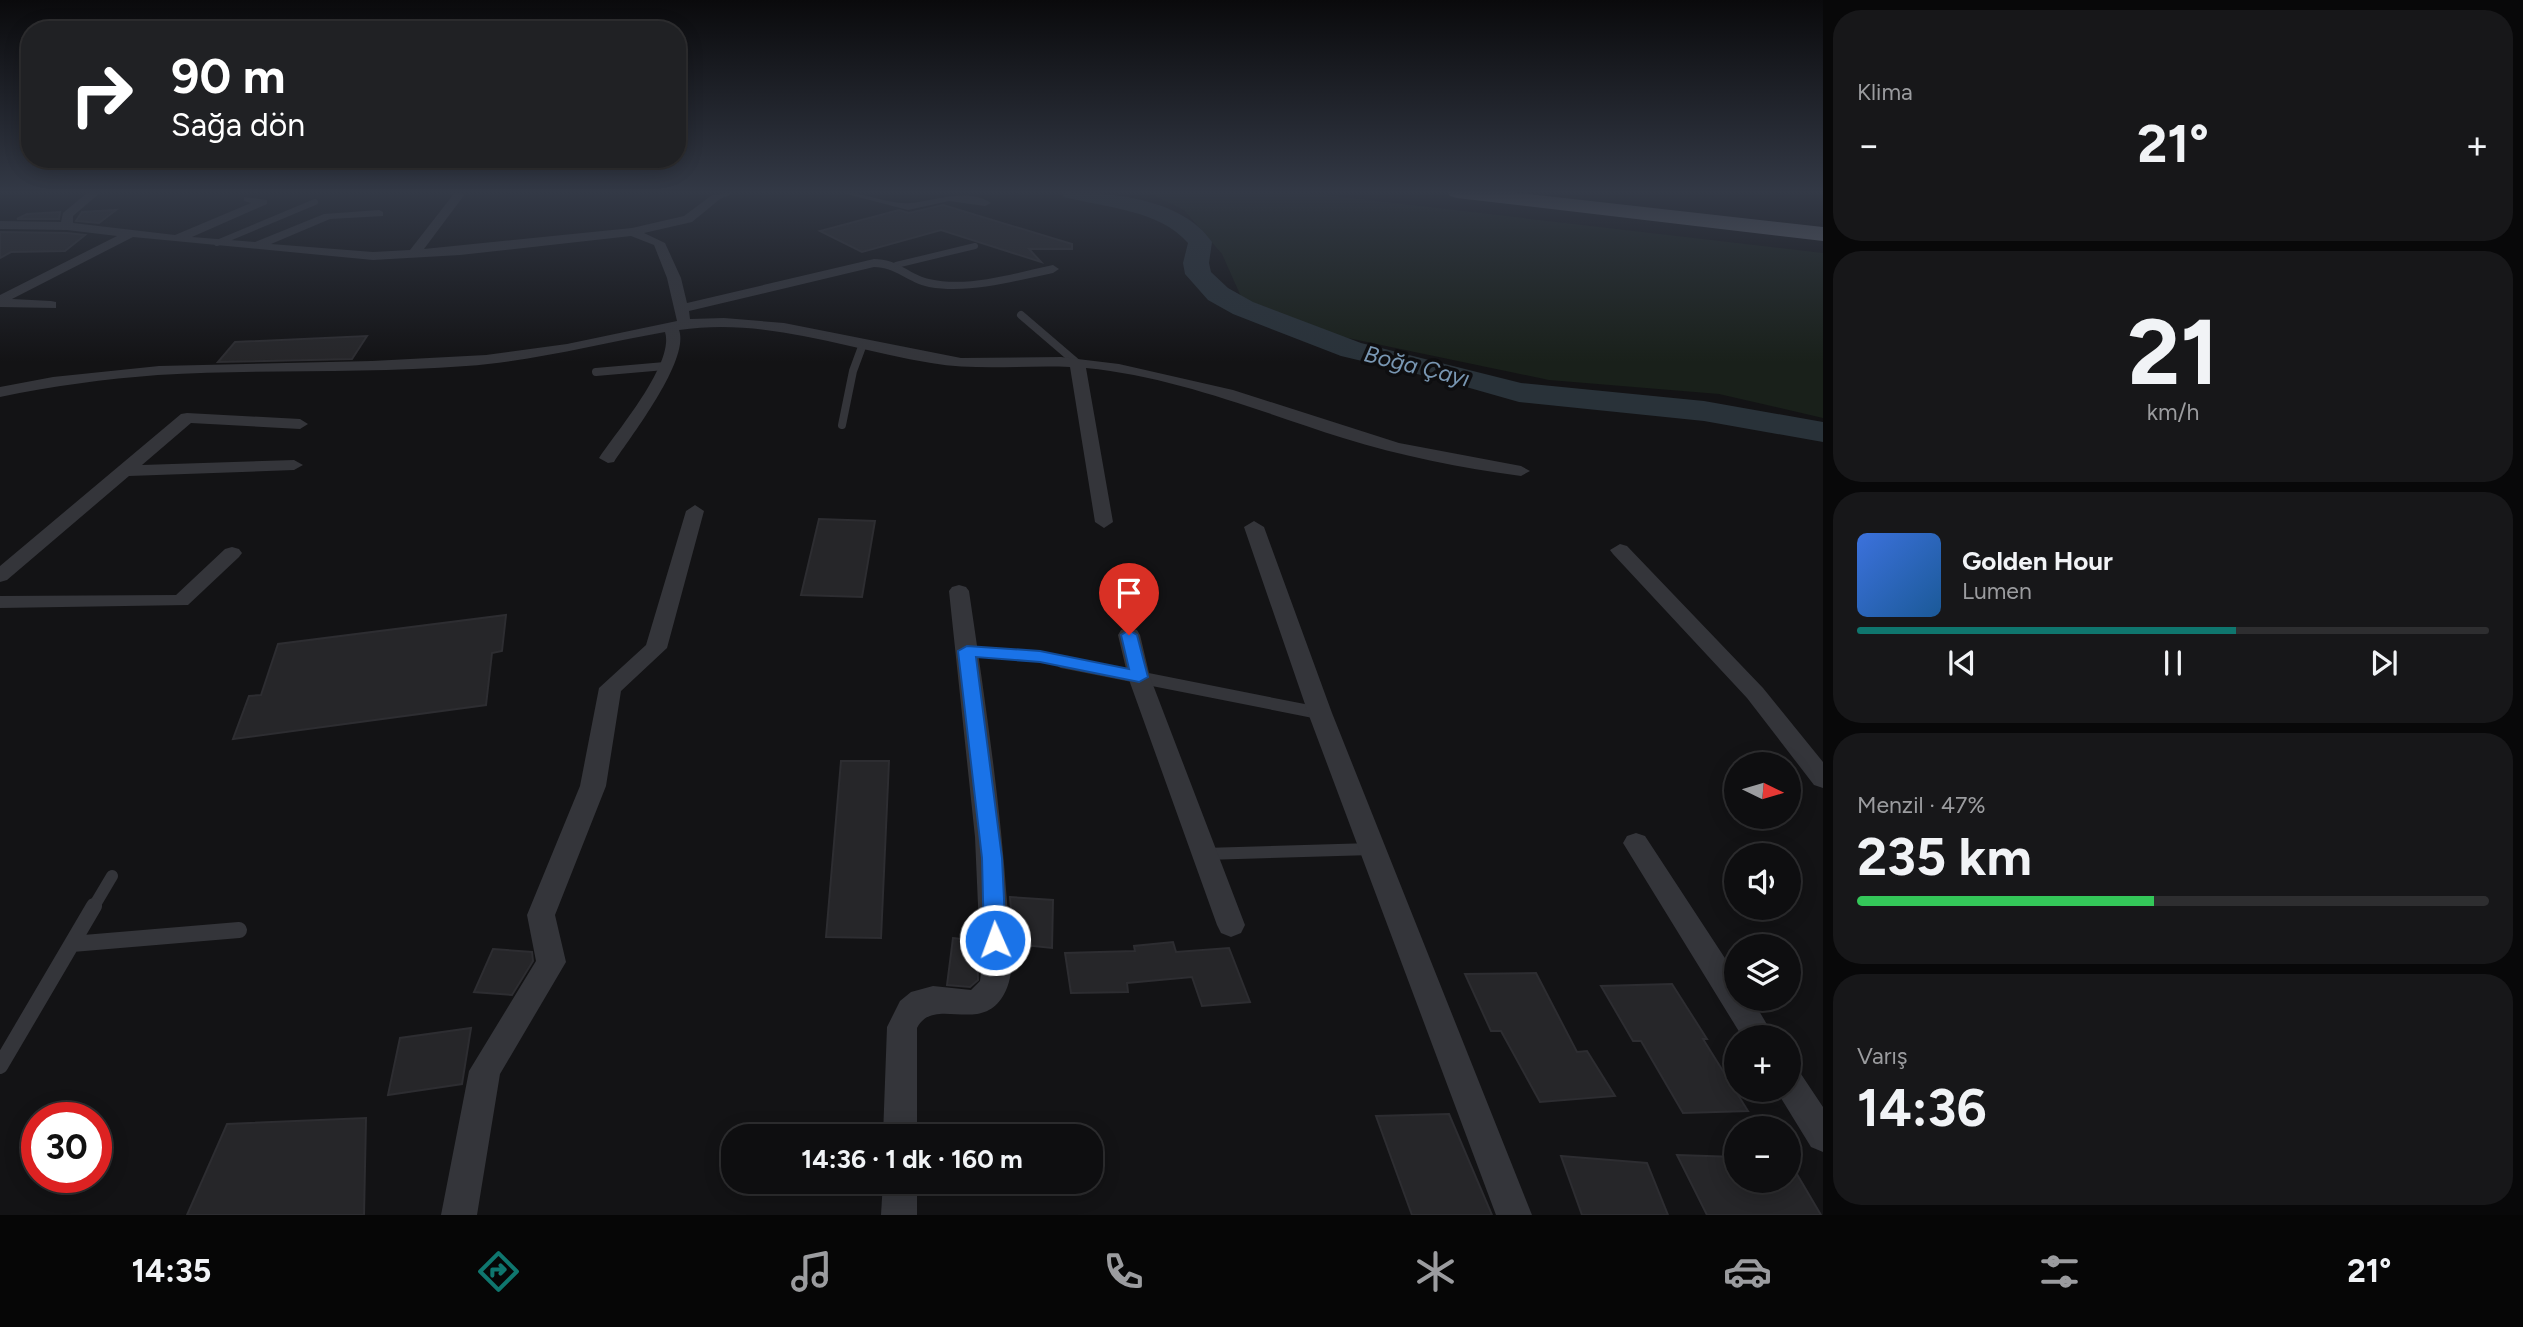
<!DOCTYPE html>
<html lang="tr">
<head>
<meta charset="utf-8">
<style>
  body { margin:0; font-family:Figtree,sans-serif; background:#171719; color:#f1f3f6; height:100vh; display:flex; flex-direction:column; font-size:26px; white-space:nowrap }
  * { box-sizing:border-box; margin:0 }
  p { font-size:23px; color:#9b9c9f }
  .icon { flex:none; width:38px; height:38px; fill:none; stroke:currentColor; stroke-width:2; stroke-linecap:round; stroke-linejoin:round }
  .map { position:relative; flex:1; overflow:hidden }
  .sheet { display:flex; flex-direction:column; gap:10px; padding:10px; background:#080809; width:700px }
  .sheet>* { flex:none }
  .guide { position:absolute; left:21px; top:21px; width:665px; height:147px; border-radius:28px; box-shadow:0 4px 18px #0003,0 0 0 2px #2e2e30; background:#202124; color:#fff; overflow:hidden }
  .needle { width:46px; rotate:95deg }
  .tools { position:absolute; left:1724px; top:752px; display:grid; gap:14px }
  .tools a { display:grid; place-items:center; width:77px; height:77px; border-radius:50%; background:#0e0e10; box-shadow:0 4px 18px #0003,0 0 0 2px #2e2e30; font-size:35px }
  .speed { position:absolute; left:21px; top:1102px; display:flex; gap:14px; font-size:35px; font-weight:700; text-align:center }
  .speed>* { display:grid; place-content:center; width:91px; height:91px; border-radius:50%; background:#0e0e10; box-shadow:0 4px 18px #0003,0 0 0 2px #2e2e30; line-height:1 }
  .speed .limit { border:10px solid #d22; background:#fff; color:#111 }
  .pin { position:absolute; display:grid; place-items:center; width:60px; height:60px; color:#fff; margin:-72px -30px; border-radius:50% 50% 50% 0; rotate:-45deg; box-shadow:0 0 7px #0007 }
  .pin .icon { rotate:45deg }
  .me { position:absolute; width:77px; margin:-38px; rotate:358deg; stroke-linejoin:round; filter:drop-shadow(0 0 5px #0008) }
  .turn { display:flex; align-items:center; gap:24px; height:147px; padding:0 35px; font-size:32px }
  .turn .icon { width:91px; height:91px; stroke-width:2.5 }
  .turn b { display:block; font-size:49px; line-height:60px }
  .big { font-size:52px; font-weight:700; line-height:1.1 }
  .sheet .widget { flex:1; display:flex; flex-direction:column; justify-content:center; gap:10px; min-width:0; padding:0 24px; border-radius:28px; background:#171719 }
  .sheet .dial { align-items:center; gap:0 }
  .dial b { font-size:91px; line-height:1 }
  .song { display:flex; align-items:center; gap:21px }
  .cover { width:84px; height:84px; border-radius:10px; background:linear-gradient(135deg,hsl(220 70% 55%),hsl(210 70% 35%)) }
  .played { height:7px; border-radius:4px; background:linear-gradient(90deg,#0f766e 60%,#2e2e30 60%) }
  .keys { display:flex; justify-content:space-around; direction:ltr }
  .heat { display:flex; justify-content:space-between; align-items:center; font-size:38px; direction:ltr }
  .charge { height:10px; border-radius:5px; background:linear-gradient(90deg,#34c759 47%,#2e2e30 0) }
  .trip { position:absolute; left:721px; top:1124px; width:382px; height:70px; border-radius:28px; background:#0e0e10; box-shadow:0 4px 18px #0003,0 0 0 2px #2e2e30; font-weight:700; line-height:70px; text-align:center }
  .tab-bar { display:flex; height:112px; justify-content:space-around; align-items:center; background:#060606; color:#9b9c9f }
  .tab-bar .icon { width:49px; height:49px }
  .tab-bar .on { color:#0f766e }
  .tab-bar b { font-size:32px; color:#f1f3f6 }
  main { display:flex; flex:1; min-height:0 }
  .map>svg:first-child { display:block }
</style>
</head>
<body>
<main>
<div class="map">
<svg width="1823" height="1215" viewBox="0 0 1823 1215">
  <rect width="100%" height="100%" fill="#131315"/>
  <path fill="#19201a" d="M1147,192H1300L1823,253V418L1719,394L1549,380L1343,337L1247,310L1222,254L1184,210Z"/>
  <g fill="none" stroke-linecap="round" stroke-linejoin="round">
    <path fill="#293239" fill-rule="evenodd" d="M1061,192C1110,192 1182,198 1212,242L1209,263L1211,272L1228,288L1253,302L1361,343L1521,383L1704,401L1823,422V442L1704,421L1519,402L1438,379L1341,356L1233,314L1208,300L1185,274L1183,263L1188,243C1160,210 1103,207 1064,197Z"/>
  </g>
  <path fill="#262629" stroke="#2d2d31" stroke-width="2" d="M943,205L1072,244V249H1029L1041,262L941,230L862,252L820,231L899,210L909,213Z
    M116,210L99,223L76,221L82,212Z
    M60,212L59,219H17L27,214Z
    M0,232L67,233L85,235L65,251L11,252L0,258Z
    M367,336L352,359L218,362L235,342Z
    M819,519L875,521L862,597L801,595Z
    M506,615L502,651L492,653L486,705L233,739L249,696L261,695L278,644Z
    M841,761H889L881,938L826,937Z
    M1010,897L1053,900L1052,948L1014,944Z
    M953,938L977,941L978,980L970,987L947,985Z
    M1173,942L1176,952L1229,948L1250,1002L1202,1006L1192,977L1127,983L1128,992L1071,993L1065,953L1135,951L1134,946Z
    M493,949L532,952L533,961L512,995L474,992Z
    M1536,973L1577,1052L1587,1051L1615,1096L1540,1102L1501,1031H1491L1465,974Z
    M1672,984L1707,1039H1703L1748,1111L1683,1113L1641,1041H1633L1601,986Z
    M471,1028L462,1084L388,1095L400,1038Z
    M1449,1114L1492,1215H1412L1376,1116Z
    M366,1118L364,1215H187L227,1124Z
    M1677,1155L1736,1157V1181H1788V1159L1821,1215H1707Z
    M1561,1156L1647,1163L1668,1215H1582Z"/>
  <g fill="none" stroke-linecap="round" stroke-linejoin="round">
    <path stroke="#34353a" stroke-width="6" d="M217,243L315,202
      M896,265L975,246"/>
    <path stroke="#34353a" stroke-width="8" d="M1021,315L1077,363
      M596,372L665,366
      M842,425L853,371L863,344"/>
    <path stroke="#34353a" stroke-width="10" d="M967,651L1039,657L1071,663"/>
    <path stroke="#34353a" stroke-width="12" d="M1062,662L1319,713
      M1204,854L1372,849
      M93,908L112,876"/>
    <path stroke="#34353a" stroke-width="16" d="M72,944L239,930
      M0,1066L94,906"/>
    <path fill="#34353a" fill-rule="evenodd" d="M88,192H101L73,216V223L175,235L251,203L244,201V197L267,200V204L192,237L255,242L324,214L379,210L383,212V216L330,219L271,244L373,252L410,250L453,195L450,192L465,194L424,249L632,228L684,216L712,195L736,192L720,199L692,222L644,233L665,243L681,278L687,303L874,259C899,259 908,274 929,279C969,288 1014,273 1053,265L1059,269L1053,273C1014,281 970,294 929,287C909,283 895,267 874,267L689,311L690,319L724,318L784,323L961,358L1061,357L1119,364L1233,390L1399,443L1521,466L1530,471L1521,476C1461,468 1401,456 1343,438C1258,411 1176,377 1086,368L1113,522L1104,528L1095,522L1070,367C1023,365 978,371 931,363C847,349 766,317 679,330C690,360 632,435 614,462L608,463L599,458C617,431 675,363 665,332C598,344 534,361 466,366C364,374 261,369 158,375C105,379 52,386 0,397V387L53,377L159,366L372,361L486,355L567,344L677,321L667,278L654,245L631,236L460,255L373,260L133,237L12,299L51,301L56,302V308L0,307V295L117,236L67,230L0,229V221L61,222L63,213Z
      M839,192C863,192 891,205 910,203C935,201 968,187 991,203L985,206L949,201L908,210Z
      M187,413L300,419L308,424L300,429L191,423L142,465L294,460L303,465L294,470L129,476L7,580L0,582V566L181,414Z
      M695,505L704,511L667,648L621,691L606,786L555,915L566,962L500,1074L477,1215H441L469,1071L536,961L527,915L580,786L599,688L646,645L686,511Z
      M1254,521L1264,527L1332,713L1532,1215H1496L1308,713L1244,527Z
      M1620,544L1627,546L1763,688L1823,762V788L1814,785L1747,698L1613,554L1610,550Z
      M232,547L239,549L242,553L239,557L188,605L0,608V596L176,595L225,549Z
      M959,585L966,587L969,591C984,694 1000,798 1007,902C1009,930 1019,970 1003,996C980,1035 934,995 917,1028V1136H883L887,1027L900,1001L911,992L933,986L971,990L980,981L981,973L975,837L949,591L952,587Z
      M1129,628L1137,630L1140,635L1150,677L1245,925L1241,933L1231,937L1221,933L1217,925L1128,677L1118,635L1121,630Z
      M1636,833L1645,836L1736,975V999H1752L1775,1038H1743L1623,843L1627,836Z
      M1788,1067L1799,1071L1823,1107V1152L1811,1147L1776,1090H1788Z
      M883,1181H917V1215H881Z"/>
    <path fill="#60636b" fill-rule="evenodd" d="M1447,192H1511L1823,227V241L1457,198L1450,196Z"/>
  </g>
  <linearGradient id="sky" x2="0" y2="1"><stop stop-color="#0a0a0c"/><stop offset="0.53" stop-color="#333946"/><stop offset="1" stop-color="#333946" stop-opacity="0"/></linearGradient>
  <rect width="1823" height="362" fill="url(#sky)"/>
  <path fill="#1a73e8" stroke="#114b97" stroke-width="2" d="M1129,630L1137,635L1148,677L1139,682L1040,662L976,657L1002,858L1006,940L1002,946L995,949L987,946L984,940L982,858L958,651L967,646L1040,651L1129,669L1121,635Z"/>
  <g text-anchor="middle" stroke-width="7" stroke-linejoin="round" paint-order="stroke">
    <g font-size="23" font-style="italic" fill="#7997b3" stroke="#0e0e10">
      <text transform="translate(1417 366) rotate(14)" y="8">Boğa Çayı</text>
    </g>
  </g>
</svg>
<div class="tools">
<a><svg class="needle" viewBox="-14 -14 28 28"><path d="M0-13l5 13h-10z" fill="#e53935"/><path d="M0 13l5-13h-10z" fill="#9b9c9f"/></svg></a>
<a><svg class="icon" aria-label="sound" viewBox="0 0 24 24"><path d="M4 9h4l5-4v14l-5-4H4zM17 9q2 3 0 6"/></svg></a>
<a><svg class="icon" aria-label="layers" viewBox="0 0 24 24"><path d="M12 4l9 5-9 5-9-5zM3 14l9 5 9-5"/></svg></a>
<a>+</a>
<a>−</a>
</div>
<div class="speed"><div class="limit">30</div></div>
<div class="pin" style="left:1129px;top:635px;background:#d93025"><svg class="icon" aria-label="arrive" viewBox="0 0 24 24"><path d="M6 21V4h12l-3 4 3 4H6"/></svg></div>
<svg class="me" style="left:995px;top:940px" viewBox="-20 -20 40 40"><circle r="17" fill="#1a73e8" stroke="#fff" stroke-width="3"/><path d="M0-11L8 9 0 5-8 9z" fill="#fff"/></svg>
<div class="trip">14:36 · 1 dk · 160 m</div>
<div class="guide">
<div class="turn"><svg class="icon" aria-label="right" viewBox="0 0 24 24"><path d="M7 20v-9h11M14 6l5 5-5 5"/></svg><div><b>90 m</b>Sağa dön</div></div>
</div>
</div>
<section class="sheet">
<div class="widget"><p>Klima</p>
<div class="heat"><a>−</a><b class="big">21°</b><a>+</a></div>
</div>
<div class="widget dial"><b>21</b><p>km/h</p></div>
<div class="widget">
<div class="song"><i class="cover"></i><div><b>Golden Hour</b><p>Lumen</p></div></div>
<div class="played"></div>
<div class="keys"><svg class="icon" aria-label="previous" viewBox="0 0 24 24"><path d="M18 5L8 12l10 7zM5 5v14"/></svg><svg class="icon" aria-label="pause" viewBox="0 0 24 24"><path d="M8 5v14M16 5v14"/></svg><svg class="icon" aria-label="next" viewBox="0 0 24 24"><path d="M6 5l10 7-10 7zM19 5v14"/></svg></div>
</div>
<div class="widget"><p>Menzil · 47%</p><b class="big">235 km</b><div class="charge"></div></div>
<div class="widget"><p>Varış</p><b class="big">14:36</b></div>
</section>
</main>
<nav class="tab-bar">
<b>14:35</b>
<svg class="icon on" aria-label="directions" viewBox="0 0 24 24"><path d="M12 3l9 9-9 9-9-9zM9 14v-3h6M13 9l2 2-2 2"/></svg>
<svg class="icon" aria-label="music" viewBox="0 0 24 24"><path d="M9 18V5l10-2v13"/><circle cx="6" cy="18" r="3"/><circle cx="16" cy="16" r="3"/></svg>
<svg class="icon" aria-label="phone" viewBox="0 0 24 24"><path d="M5 4h4l2 5-3 2q2 4 5 5l2-3 5 2v4C11 20 4 13 5 4z"/></svg>
<svg class="icon" aria-label="climate" viewBox="0 0 24 24"><path d="M12 3v18M4 7l16 10M4 17L20 7"/></svg>
<svg class="icon" aria-label="car" viewBox="0 0 24 24"><path d="M5 17H2v-5l4-1 3-4h7l3 4 3 1v5h-3M9 17h6M6 11h13"/><circle cx="7" cy="17" r="2"/><circle cx="17" cy="17" r="2"/></svg>
<svg class="icon" aria-label="filters" viewBox="0 0 24 24"><path d="M4 7h16M4 17h16"/><circle cx="9" cy="7" r="2"/><circle cx="15" cy="17" r="2"/></svg>
<b>21°</b>
</nav>
</body>
</html>
